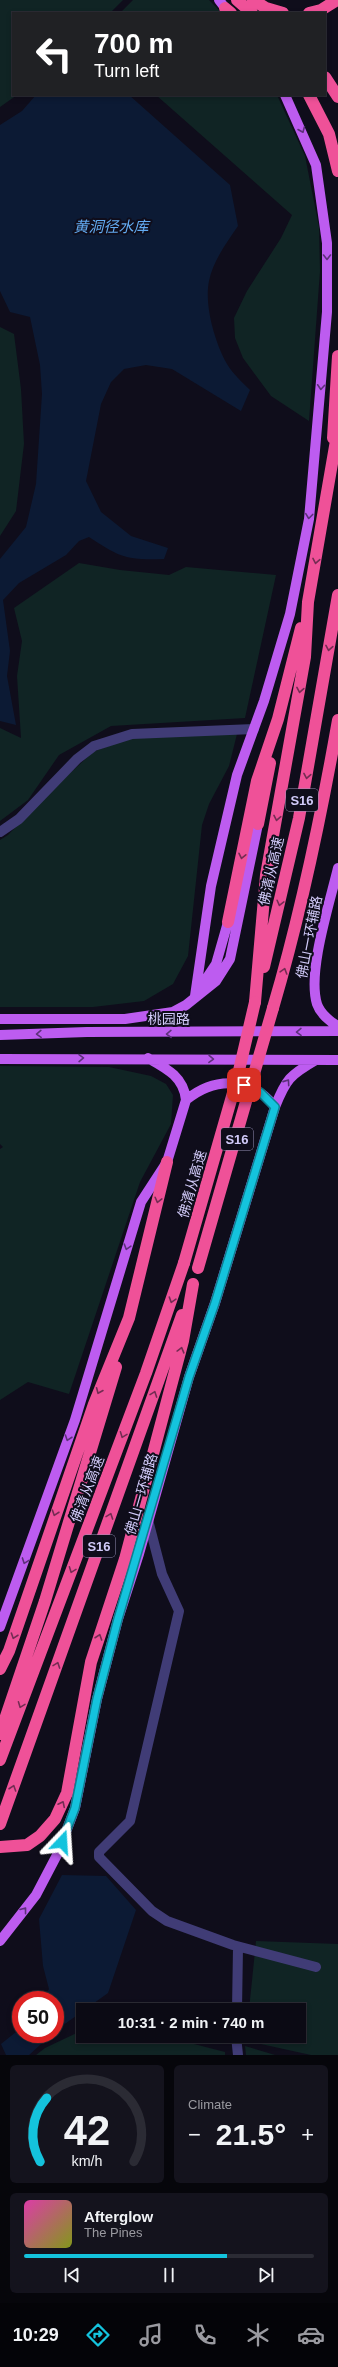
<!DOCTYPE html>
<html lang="en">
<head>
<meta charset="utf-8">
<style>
  body { margin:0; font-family:Helvetica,"Noto Sans SC",sans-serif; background:#14131d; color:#f1f3f6; height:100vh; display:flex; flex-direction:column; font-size:15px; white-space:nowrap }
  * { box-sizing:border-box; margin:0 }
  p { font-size:13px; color:#9a9aa0 }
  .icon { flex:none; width:22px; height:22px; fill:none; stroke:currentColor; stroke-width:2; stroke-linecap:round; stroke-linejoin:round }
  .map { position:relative; height:2055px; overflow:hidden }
  .sheet { display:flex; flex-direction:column; gap:10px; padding:10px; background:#06060b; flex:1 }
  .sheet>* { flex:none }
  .hud { position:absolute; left:12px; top:12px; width:314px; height:84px; border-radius:0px; box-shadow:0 2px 6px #0003,0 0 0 1px #2b2b34; background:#202124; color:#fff; overflow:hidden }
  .speed { position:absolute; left:12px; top:1991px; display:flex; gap:8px; font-size:20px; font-weight:700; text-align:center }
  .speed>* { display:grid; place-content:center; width:52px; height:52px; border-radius:50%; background:#0b0a14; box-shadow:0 2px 6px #0003,0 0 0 1px #2b2b34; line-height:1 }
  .speed .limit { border:6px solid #d22; background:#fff; color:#111 }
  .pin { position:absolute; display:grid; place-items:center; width:34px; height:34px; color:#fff; margin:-17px; border-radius:8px; box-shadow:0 2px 6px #0006 }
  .me { position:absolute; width:44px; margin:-22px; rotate:20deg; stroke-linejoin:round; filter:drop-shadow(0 0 3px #0008) }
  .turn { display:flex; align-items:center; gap:14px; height:84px; padding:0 16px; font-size:18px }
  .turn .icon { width:52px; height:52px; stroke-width:2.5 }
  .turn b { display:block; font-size:28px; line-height:34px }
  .big { font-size:30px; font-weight:700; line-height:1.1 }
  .sheet .tile { flex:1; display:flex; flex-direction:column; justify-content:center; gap:6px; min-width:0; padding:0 14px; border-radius:6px; background:#14131d }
  .sheet .dial { align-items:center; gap:0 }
  .dial svg { height:104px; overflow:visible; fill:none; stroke:#2b2b34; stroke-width:7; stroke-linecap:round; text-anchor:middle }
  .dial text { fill:#f1f3f6; stroke:none }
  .song { display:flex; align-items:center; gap:12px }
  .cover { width:48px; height:48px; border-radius:6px; background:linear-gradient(135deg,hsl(320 70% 55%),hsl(70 70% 35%)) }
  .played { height:4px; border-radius:2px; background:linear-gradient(90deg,#14c3dd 70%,#2b2b34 70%) }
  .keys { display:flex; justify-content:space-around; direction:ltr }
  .heat { display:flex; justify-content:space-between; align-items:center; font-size:22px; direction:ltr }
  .sheet .tiles { flex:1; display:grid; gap:10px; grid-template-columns:1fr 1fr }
  .tile:last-child { grid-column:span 2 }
  .trip { position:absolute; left:76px; top:2003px; width:230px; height:40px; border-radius:0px; background:#0b0a14; box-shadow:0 2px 6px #0003,0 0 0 1px #2b2b34; font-weight:700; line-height:40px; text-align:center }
  .tabs { display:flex; height:64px; justify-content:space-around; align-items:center; background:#040408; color:#9a9aa0 }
  .tabs .icon { width:28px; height:28px }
  .tabs .selected { color:#14c3dd }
  .tabs b { font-size:18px; color:#f1f3f6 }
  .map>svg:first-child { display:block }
</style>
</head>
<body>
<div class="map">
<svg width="338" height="2055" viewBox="0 0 338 2055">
  <rect width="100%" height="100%" fill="#0f0d1b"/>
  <path fill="#102424" d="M0,0H123L110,13H13V95H17L0,107Z
    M133,0H209L222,13H120Z
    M156,95H277L305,156L319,227L320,271L309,421L271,396L243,358L235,338L234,318L247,291L281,238L292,215Z
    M0,327L14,334L21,389L24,444L16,511L0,536Z
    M79,563L120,570L169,575L186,567L276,575L245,718L111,726L59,755L28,800L0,821V728L21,738L17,676L22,641L14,608Z
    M237,734L229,766L209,804L202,825L188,956L173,984L144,1001L93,1007H0V840L8,835L54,788L93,752L133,736Z
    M0,1066L109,1067L151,1076L166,1084L173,1095L171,1124L140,1182L69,1394L28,1382L0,1400V1149L3,1147L0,1144Z
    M256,1941L338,1944V2055H311L247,2041V2036H299V2010H249Z
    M83,2030V2036H163L225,2052V2055H36L45,2048Z
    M245,2046L275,2055H246Z"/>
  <path fill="#0c1a34" d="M36,95H129L230,185L238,226C227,242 213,261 209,281C204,305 215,343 227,364C233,374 242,382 250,390L241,411L172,369L146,365L124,369L111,382L101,404L86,481L101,512L131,536L168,548L164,559C126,560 121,558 89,537L79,541L66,555L19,583L3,600L10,651L7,676L16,725L0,721V559L26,527L36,484L42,394L40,365L30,317L10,312L0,291V125L22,111Z
    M62,1875L106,1876L136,1910L108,1993L55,2031V2000H42L49,1989L43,1966L39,1919Z
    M21,2028V2034H52L29,2055H6L1,2044Z"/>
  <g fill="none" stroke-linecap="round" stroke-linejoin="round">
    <path stroke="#403c76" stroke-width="10" d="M0,832L19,819L77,759L94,746L132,734L254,729
      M148,1520L162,1574L179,1611L130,1821L99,1852V1857L152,1911L167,1921L233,1945L316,1967
      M237,2010L238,1947
      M236,2036L238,2055"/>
    <path stroke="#bd5cf0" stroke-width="10" d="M219,0L229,13
      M338,868C330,902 307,972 317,1004C320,1013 330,1022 338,1026
      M198,991L216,964L228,922
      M195,996L211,886L237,775L264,701L290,614L309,519L327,312V243L316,165L285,95
      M0,1019H125L173,1012L186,1005L216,981L230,959L258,824
      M0,1035L87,1032L338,1031
      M0,1059L338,1060
      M186,1100C215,1076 252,1077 275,1107
      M0,1627L75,1420L141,1202L167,1162L186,1100C184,1077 166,1068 148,1058
      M0,1941L36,1895L58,1853L75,1808L97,1699L118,1619L139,1554L189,1377L215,1303L275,1107C286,1079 290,1075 316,1060"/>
    <path stroke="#ef5198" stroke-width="12" d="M237,0L252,13
      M253,0L266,8L283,13
      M225,8L231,13
      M309,13L321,10L337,0
      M325,77L338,97
      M309,95L329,134L338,171
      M333,438L338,356
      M258,824L270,763
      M228,922L257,781L278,719L301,628
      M264,967L299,818L338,595
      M255,1002L266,875L305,657L308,602L338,429
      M273,1008C301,913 321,817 338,720
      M0,1669L9,1651L94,1404L129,1318L167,1162
      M0,1734L45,1601L116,1367
      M0,1760L146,1373L184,1263
      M0,1824L182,1315
      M0,1847L27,1845L40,1836L55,1819L67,1793L91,1662L125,1559L183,1341L193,1284"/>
    <path stroke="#ef5198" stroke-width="12" d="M184,1263L237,1079L255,1002
      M198,1268L273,1008"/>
  </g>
  <defs><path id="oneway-chevron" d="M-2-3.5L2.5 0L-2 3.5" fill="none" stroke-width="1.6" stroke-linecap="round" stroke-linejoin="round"/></defs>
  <g stroke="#5d317b">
    <use href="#oneway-chevron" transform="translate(302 130) rotate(67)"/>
    <use href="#oneway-chevron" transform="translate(327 257) rotate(90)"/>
    <use href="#oneway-chevron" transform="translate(321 387) rotate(94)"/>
    <use href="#oneway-chevron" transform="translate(309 516) rotate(97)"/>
    <use href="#oneway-chevron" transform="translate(299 1032) rotate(179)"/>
    <use href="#oneway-chevron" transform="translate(39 1034) rotate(178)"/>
    <use href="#oneway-chevron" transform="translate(169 1034) rotate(179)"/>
    <use href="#oneway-chevron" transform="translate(81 1058) rotate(-1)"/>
    <use href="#oneway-chevron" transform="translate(211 1059) rotate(1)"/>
    <use href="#oneway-chevron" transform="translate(287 1082) rotate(-55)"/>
    <use href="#oneway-chevron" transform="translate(127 1247) rotate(107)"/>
    <use href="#oneway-chevron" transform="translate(68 1438) rotate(109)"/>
    <use href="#oneway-chevron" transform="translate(25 1561) rotate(110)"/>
    <use href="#oneway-chevron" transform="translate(24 1910) rotate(-52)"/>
  </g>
  <g stroke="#742c53">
    <use href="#oneway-chevron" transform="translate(316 561) rotate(101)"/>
    <use href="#oneway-chevron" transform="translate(329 648) rotate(100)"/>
    <use href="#oneway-chevron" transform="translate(300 690) rotate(100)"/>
    <use href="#oneway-chevron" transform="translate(307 776) rotate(100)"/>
    <use href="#oneway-chevron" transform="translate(277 818) rotate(101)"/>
    <use href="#oneway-chevron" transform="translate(242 856) rotate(102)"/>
    <use href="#oneway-chevron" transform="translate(280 903) rotate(104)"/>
    <use href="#oneway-chevron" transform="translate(284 971) rotate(-73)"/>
    <use href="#oneway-chevron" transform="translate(158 1200) rotate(104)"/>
    <use href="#oneway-chevron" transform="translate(172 1300) rotate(108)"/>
    <use href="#oneway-chevron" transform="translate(181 1350) rotate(-75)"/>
    <use href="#oneway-chevron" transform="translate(99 1391) rotate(113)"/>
    <use href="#oneway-chevron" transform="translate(154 1394) rotate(-70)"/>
    <use href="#oneway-chevron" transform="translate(123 1435) rotate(111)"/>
    <use href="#oneway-chevron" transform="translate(55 1513) rotate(109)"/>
    <use href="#oneway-chevron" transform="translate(110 1516) rotate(-70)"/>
    <use href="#oneway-chevron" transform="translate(72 1570) rotate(111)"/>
    <use href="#oneway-chevron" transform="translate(14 1636) rotate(109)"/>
    <use href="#oneway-chevron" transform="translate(99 1637) rotate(-71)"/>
    <use href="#oneway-chevron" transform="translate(57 1665) rotate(-70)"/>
    <use href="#oneway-chevron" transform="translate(21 1705) rotate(111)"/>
    <use href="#oneway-chevron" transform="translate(13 1788) rotate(-71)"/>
    <use href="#oneway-chevron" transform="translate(62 1804) rotate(-64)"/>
  </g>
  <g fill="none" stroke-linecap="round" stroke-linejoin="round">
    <defs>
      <path id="route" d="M62,1842L75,1808L97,1699L118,1619L189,1377L215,1303L275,1107L260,1092L244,1085"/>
    </defs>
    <use href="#route" stroke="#0d7f90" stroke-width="10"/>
    <use href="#route" stroke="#14c3dd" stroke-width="7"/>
  </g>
  <g text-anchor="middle" stroke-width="4" stroke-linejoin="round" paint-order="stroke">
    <g fill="#0f0d1b" stroke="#9892b7" stroke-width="1">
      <rect x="286" y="789" width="32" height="22" rx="3"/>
      <rect x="221" y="1128" width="32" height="22" rx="3"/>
      <rect x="83" y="1535" width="32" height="22" rx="3"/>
    </g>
    <g font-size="13" font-weight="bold" fill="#d2cbfa">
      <text x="302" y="805">S16</text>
      <text x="237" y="1144">S16</text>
      <text x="99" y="1551">S16</text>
    </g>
    <g font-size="14" fill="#d2cbfa" stroke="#0f0d1b">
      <text transform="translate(271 871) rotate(-77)" y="5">佛清从高速</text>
      <text transform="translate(309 937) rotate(-79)" y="5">佛山一环辅路</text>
      <text x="169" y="1024">桃园路</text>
      <text transform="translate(192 1184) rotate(-74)" y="5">佛清从高速</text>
      <text transform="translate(87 1489) rotate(-69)" y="5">佛清从高速</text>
      <text transform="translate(141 1494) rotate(-74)" y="5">佛山一环辅路</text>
    </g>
    <g font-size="15" font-style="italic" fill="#63abf1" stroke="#0f0d1b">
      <text x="111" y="232">黄洞径水库</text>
    </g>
  </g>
</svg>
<div class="speed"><div class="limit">50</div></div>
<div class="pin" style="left:244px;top:1085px;background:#d93025"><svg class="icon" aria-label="arrive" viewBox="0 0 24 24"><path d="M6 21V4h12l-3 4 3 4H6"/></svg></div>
<svg class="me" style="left:62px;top:1842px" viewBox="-20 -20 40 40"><path d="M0-17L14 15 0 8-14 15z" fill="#14c3dd" stroke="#fff" stroke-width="4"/></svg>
<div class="trip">10:31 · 2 min · 740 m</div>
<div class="hud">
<div class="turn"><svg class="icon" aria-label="left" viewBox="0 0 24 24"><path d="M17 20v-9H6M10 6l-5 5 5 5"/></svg><div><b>700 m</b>Turn left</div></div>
</div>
</div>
<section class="sheet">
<div class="tiles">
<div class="tile dial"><svg viewBox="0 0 100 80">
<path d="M14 69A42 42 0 1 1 86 69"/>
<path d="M14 69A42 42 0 0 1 19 20" stroke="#14c3dd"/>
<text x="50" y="56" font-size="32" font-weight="700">42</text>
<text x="50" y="72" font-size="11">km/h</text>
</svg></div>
<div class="tile"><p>Climate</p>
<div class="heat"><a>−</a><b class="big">21.5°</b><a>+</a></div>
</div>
<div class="tile">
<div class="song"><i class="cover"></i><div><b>Afterglow</b><p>The Pines</p></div></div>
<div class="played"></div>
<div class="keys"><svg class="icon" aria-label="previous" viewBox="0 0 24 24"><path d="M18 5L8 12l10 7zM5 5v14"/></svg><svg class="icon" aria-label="pause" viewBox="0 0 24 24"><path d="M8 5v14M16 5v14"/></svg><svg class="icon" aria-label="next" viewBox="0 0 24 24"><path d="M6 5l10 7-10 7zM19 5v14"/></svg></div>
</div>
</div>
</section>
<nav class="tabs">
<b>10:29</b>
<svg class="icon selected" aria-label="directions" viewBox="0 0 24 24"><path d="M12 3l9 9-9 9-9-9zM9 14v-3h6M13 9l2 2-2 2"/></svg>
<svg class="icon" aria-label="music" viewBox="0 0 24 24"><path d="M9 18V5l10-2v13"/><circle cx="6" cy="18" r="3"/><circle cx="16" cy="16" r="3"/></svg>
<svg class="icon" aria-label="phone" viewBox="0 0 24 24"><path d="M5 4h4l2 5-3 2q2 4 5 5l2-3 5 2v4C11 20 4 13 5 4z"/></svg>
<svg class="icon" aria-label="climate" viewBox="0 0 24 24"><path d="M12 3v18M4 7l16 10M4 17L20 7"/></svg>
<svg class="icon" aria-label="car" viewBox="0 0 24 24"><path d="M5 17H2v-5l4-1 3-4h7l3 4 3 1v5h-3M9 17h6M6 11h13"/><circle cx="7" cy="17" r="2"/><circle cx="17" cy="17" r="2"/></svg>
</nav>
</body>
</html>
